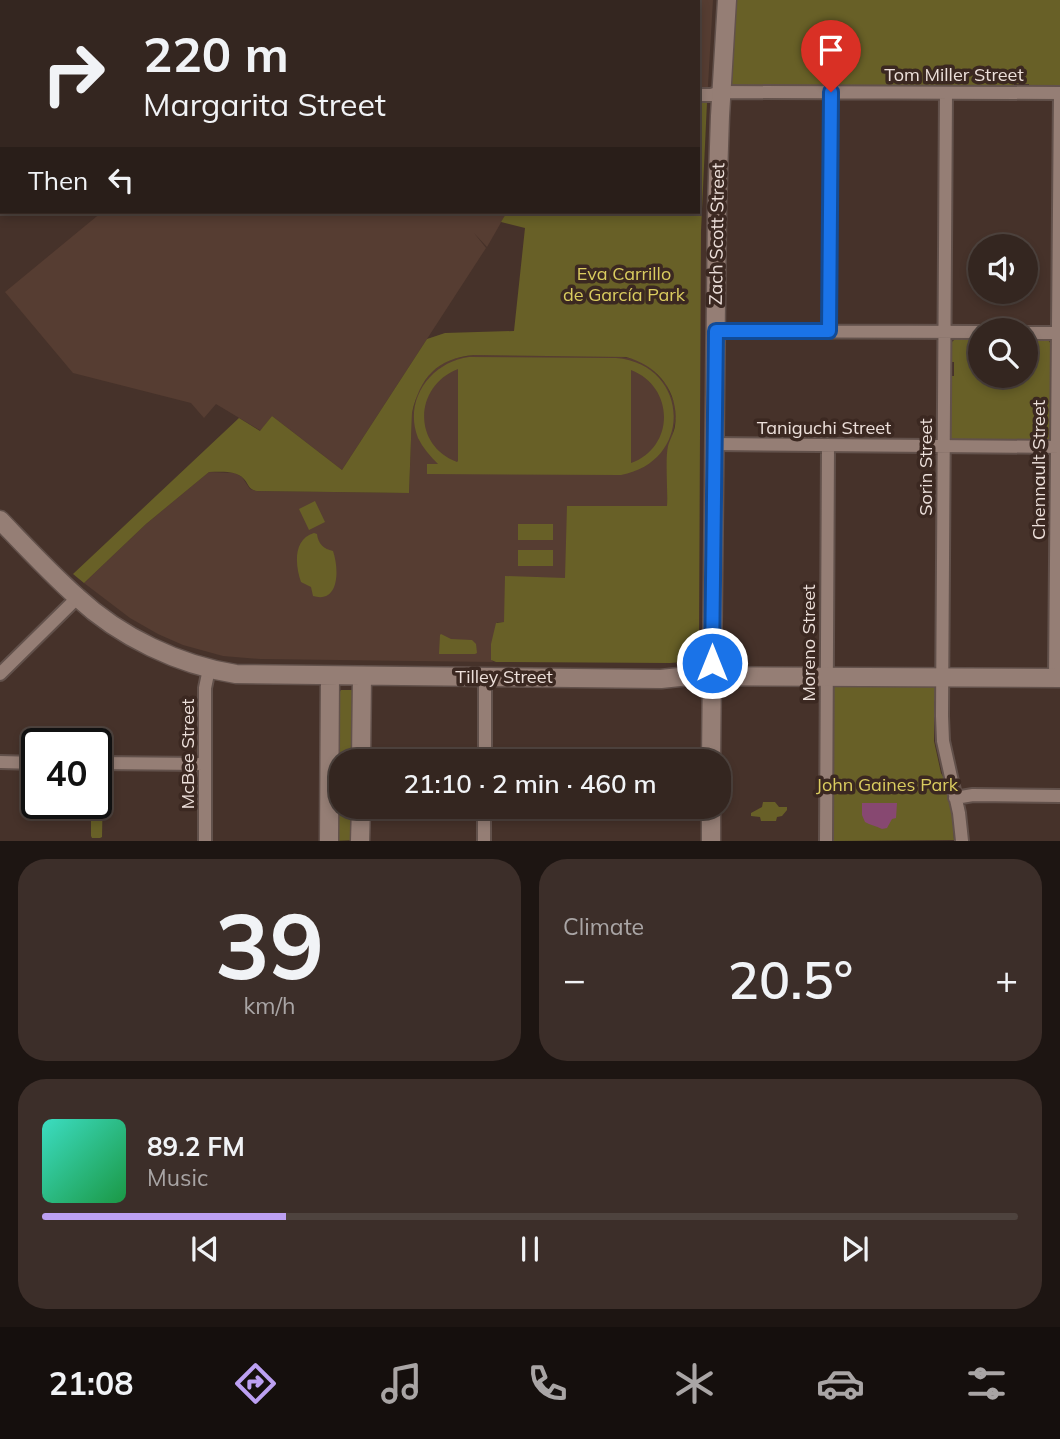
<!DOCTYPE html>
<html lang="en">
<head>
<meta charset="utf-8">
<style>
  body { margin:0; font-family:Mulish,sans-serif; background:#3c2e29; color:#f1f3f6; height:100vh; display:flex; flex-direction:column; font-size:26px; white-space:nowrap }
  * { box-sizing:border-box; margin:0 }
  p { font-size:23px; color:#a9a5a5 }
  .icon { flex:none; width:38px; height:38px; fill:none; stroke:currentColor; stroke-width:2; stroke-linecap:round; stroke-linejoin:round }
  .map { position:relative; height:841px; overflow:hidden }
  .details { display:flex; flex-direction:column; gap:18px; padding:18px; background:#1d1512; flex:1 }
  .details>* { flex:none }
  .hud { position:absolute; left:0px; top:0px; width:700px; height:214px; box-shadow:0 4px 10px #0003,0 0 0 2px #4e433e; background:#342620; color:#f1f3f6; overflow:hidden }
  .tools { position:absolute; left:968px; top:234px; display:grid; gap:14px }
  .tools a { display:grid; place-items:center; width:70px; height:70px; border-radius:50%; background:#342620; box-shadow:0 4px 10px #0003,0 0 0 2px #4e433e; font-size:35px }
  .speed { position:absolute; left:21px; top:728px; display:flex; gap:14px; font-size:35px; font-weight:700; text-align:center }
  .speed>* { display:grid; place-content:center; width:91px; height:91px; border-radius:50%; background:#342620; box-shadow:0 4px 10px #0003,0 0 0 2px #4e433e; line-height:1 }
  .speed .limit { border:4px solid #111; border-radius:10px; background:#fff; color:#111 }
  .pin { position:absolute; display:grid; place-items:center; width:60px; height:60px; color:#fff; margin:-72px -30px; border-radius:50% 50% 50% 0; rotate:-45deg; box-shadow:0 0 7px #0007 }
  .pin .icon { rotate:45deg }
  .me { position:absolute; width:77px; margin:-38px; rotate:0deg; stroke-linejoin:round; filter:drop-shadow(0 0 5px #0008) }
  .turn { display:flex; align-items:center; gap:24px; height:147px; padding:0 28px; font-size:32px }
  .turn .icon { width:91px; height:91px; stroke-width:2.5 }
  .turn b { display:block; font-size:49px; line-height:60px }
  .then { display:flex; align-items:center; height:66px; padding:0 28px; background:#0003; gap:14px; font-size:26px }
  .big { font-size:52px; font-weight:600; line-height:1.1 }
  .details .tile { flex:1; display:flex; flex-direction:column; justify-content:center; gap:10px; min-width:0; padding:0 24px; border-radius:28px; background:#3c2e29 }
  .details .dial { align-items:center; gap:0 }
  .dial b { font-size:91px; line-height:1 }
  .song { display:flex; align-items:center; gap:21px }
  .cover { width:84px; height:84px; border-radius:10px; background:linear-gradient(135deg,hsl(170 70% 55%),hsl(140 70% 35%)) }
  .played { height:7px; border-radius:4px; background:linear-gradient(90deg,#bca0f2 25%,#4e433e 25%) }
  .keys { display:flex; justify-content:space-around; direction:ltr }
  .heat { display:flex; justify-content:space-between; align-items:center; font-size:38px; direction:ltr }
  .details .tiles { flex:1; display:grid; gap:18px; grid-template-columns:1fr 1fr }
  .tile:last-child { grid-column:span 2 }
  .trip { position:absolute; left:329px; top:749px; width:402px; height:70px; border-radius:28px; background:#342620; box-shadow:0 4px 10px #0003,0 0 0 2px #4e433e; font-weight:600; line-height:70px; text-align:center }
  .tabs { display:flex; height:112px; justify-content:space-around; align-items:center; background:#150f0d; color:#a9a5a5 }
  .tabs .icon { width:49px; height:49px }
  .tabs .on { color:#bca0f2 }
  .tabs b { font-size:32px; color:#f1f3f6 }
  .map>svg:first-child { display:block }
</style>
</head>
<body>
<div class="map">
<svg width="1060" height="841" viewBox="0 0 1060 841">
  <rect width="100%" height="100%" fill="#46322a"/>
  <path fill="#563d32" d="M275,0H713L707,102L698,101V2H276Z
    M102,212H507L487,247L474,233L486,248L342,470L272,416L261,431L216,404L204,418L191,403L73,373L5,292Z
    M474,355L615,356L636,359L650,367L666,384L675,404L676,418L672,438L668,447L667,507L504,622H497L492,661L494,662L260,659L223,656L183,645L158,634L130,618L84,583L146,524L209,472L235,473L242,477L250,489L257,491L409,493L412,413L418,391L430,373L442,364L451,359Z"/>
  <path fill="#686027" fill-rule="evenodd" d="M0,0H234V2H2V22L0,21Z
    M733,0H1060V88H1029V84H1014V88L734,86L728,83Z
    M698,101L707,102L701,231L699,640L696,661L670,663L496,662L491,660V644L496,623L504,622L505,576L565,578L567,506H667C668,491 665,459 668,446C670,439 674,433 675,426C680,392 657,365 626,357L474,355C437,358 420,378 412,413L409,493L257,491C248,489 250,486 244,479C236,470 221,472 209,472L146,524L84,583L73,574L239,418L260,431L272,416L342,470L427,339L445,333L514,331L525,228L501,222L507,212H698Z
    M955,339H980V376H1026V340L1049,341L1052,346L1051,433L1049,439L1045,440H954L951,438L950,376H954V362H950L951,343Z
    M469,357L616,358C689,364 695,461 621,475L427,474V464H438C430,456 423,448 418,438C403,400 431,362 469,357ZM458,369V461L457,462C412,445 414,386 458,369ZM631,370C675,387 675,447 631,463Z
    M315,501L325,522L309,530L299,509Z
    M518,524H553V540H518Z
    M314,533L317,534C318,544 324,549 333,551C339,568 340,604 313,596L311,587L301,582C295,565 293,539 314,533Z
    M518,550H553V566H518Z
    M441,634L451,639L472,640L476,644L477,653L475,654H439L440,635Z
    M923,682L937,686L936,697L934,702V741L941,773L945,780L952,811L954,840L832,841L833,689L834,685H860L861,687H875L876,685Z
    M341,690H357V761H341V807H356V840L333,841L338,703L339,693Z
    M96,784L103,786L102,837L100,838H92L91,836V803H96Z
    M763,802H775L779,807H787V810L782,816L777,817L776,821H761L760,817L751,816V813L762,807Z"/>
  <path fill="#874871" d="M862,803H897L896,818L892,819L887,828L882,829C876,826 870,825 865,822L862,815Z"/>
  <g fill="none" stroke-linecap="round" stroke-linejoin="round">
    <defs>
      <path id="street" d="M531,2V0
        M0,26L2,29
        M946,93L942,716L943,741L959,813L962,841
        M698,95H711L721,92L1060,93
        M716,331L980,332
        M829,331L831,92
        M1026,333H1060
        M714,444L1060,447
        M0,674L77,598
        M1055,678L1060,93
        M485,761V677
        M0,762L37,763
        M96,763L205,764
        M955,798L973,795L1060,796
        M205,841V688L209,669
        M484,841V807
        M826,841L828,445"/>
      <path id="secondary" d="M0,520C25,546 50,573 77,597C120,637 179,665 236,674L661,679L689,676L1060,678
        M361,761L362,676
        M711,761L717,207L720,116L727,0
        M329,841L330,676
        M360,841L361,807
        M711,841V807"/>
    </defs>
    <use href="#street" stroke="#62514b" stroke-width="16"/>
    <use href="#secondary" stroke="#62514b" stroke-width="21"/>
    <use href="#street" stroke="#957e75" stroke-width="12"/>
    <use href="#secondary" stroke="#957e75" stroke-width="18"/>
  </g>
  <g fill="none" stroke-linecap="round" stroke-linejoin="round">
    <defs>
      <path id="route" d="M712,663L716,331H829L831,92"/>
    </defs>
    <use href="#route" stroke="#114b97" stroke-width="18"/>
    <use href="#route" stroke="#1a73e8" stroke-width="12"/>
  </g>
  <g text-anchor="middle" stroke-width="7" stroke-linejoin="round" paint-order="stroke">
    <g font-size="18" fill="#ede0db" stroke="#3b2821">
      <text x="954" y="81">Tom Miller Street</text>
      <text transform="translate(717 234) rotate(-89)" y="6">Zach Scott Street</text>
      <text x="824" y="434">Taniguchi Street</text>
      <text transform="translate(926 467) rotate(-90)" y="6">Sorin Street</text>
      <text transform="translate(1039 470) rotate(-90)" y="6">Chennault Street</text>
      <text transform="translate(809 643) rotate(-90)" y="6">Moreno Street</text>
      <text x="504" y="683">Tilley Street</text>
      <text transform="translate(188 754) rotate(-90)" y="6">McBee Street</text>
    </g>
    <g font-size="18" fill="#dacc5f" stroke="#3b2821">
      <text x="624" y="280">Eva Carrillo<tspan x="624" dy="21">de García Park</tspan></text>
      <text x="887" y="791">John Gaines Park</text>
    </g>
  </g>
</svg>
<div class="tools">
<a><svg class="icon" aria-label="sound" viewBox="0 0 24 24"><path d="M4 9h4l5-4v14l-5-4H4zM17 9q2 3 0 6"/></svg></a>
<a><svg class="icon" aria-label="search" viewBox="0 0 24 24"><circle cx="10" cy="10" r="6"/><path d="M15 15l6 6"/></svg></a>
</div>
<div class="speed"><div class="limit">40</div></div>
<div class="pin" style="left:831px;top:92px;background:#d93025"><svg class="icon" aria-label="arrive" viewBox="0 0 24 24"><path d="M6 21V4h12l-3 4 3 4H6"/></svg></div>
<svg class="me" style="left:712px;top:663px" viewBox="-20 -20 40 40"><circle r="17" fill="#1a73e8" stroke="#fff" stroke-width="3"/><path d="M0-11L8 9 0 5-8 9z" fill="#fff"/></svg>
<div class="trip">21:10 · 2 min · 460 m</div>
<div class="hud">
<div class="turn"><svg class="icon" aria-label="right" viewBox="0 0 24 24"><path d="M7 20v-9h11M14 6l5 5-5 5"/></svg><div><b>220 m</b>Margarita Street</div></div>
<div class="then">Then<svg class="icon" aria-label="left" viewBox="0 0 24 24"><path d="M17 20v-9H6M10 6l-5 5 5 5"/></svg></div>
</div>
</div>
<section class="details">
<div class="tiles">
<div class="tile dial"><b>39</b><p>km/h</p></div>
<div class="tile"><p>Climate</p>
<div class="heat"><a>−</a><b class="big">20.5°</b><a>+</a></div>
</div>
<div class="tile">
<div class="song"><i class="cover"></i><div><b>89.2 FM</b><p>Music</p></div></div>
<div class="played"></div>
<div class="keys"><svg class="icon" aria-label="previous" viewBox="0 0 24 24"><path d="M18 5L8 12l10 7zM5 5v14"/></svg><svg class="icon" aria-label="pause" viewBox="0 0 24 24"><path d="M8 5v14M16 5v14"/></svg><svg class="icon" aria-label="next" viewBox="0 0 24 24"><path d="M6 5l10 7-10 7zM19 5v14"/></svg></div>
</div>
</div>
</section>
<nav class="tabs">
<b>21:08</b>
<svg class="icon on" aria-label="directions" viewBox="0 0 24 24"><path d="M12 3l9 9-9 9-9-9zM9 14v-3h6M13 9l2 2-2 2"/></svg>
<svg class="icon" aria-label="music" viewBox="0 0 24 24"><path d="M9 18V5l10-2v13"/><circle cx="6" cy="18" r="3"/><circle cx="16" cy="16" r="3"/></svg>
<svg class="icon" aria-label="phone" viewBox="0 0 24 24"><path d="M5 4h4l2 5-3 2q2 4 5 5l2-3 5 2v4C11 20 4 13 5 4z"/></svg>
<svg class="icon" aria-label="climate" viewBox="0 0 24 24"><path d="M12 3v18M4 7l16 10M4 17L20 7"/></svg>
<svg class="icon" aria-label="car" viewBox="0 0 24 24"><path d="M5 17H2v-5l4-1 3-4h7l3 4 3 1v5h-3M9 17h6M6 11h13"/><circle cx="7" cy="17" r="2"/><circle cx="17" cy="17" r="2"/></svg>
<svg class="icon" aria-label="filters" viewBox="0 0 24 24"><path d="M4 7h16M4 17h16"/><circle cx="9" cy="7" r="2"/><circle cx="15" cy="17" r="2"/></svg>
</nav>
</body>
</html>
